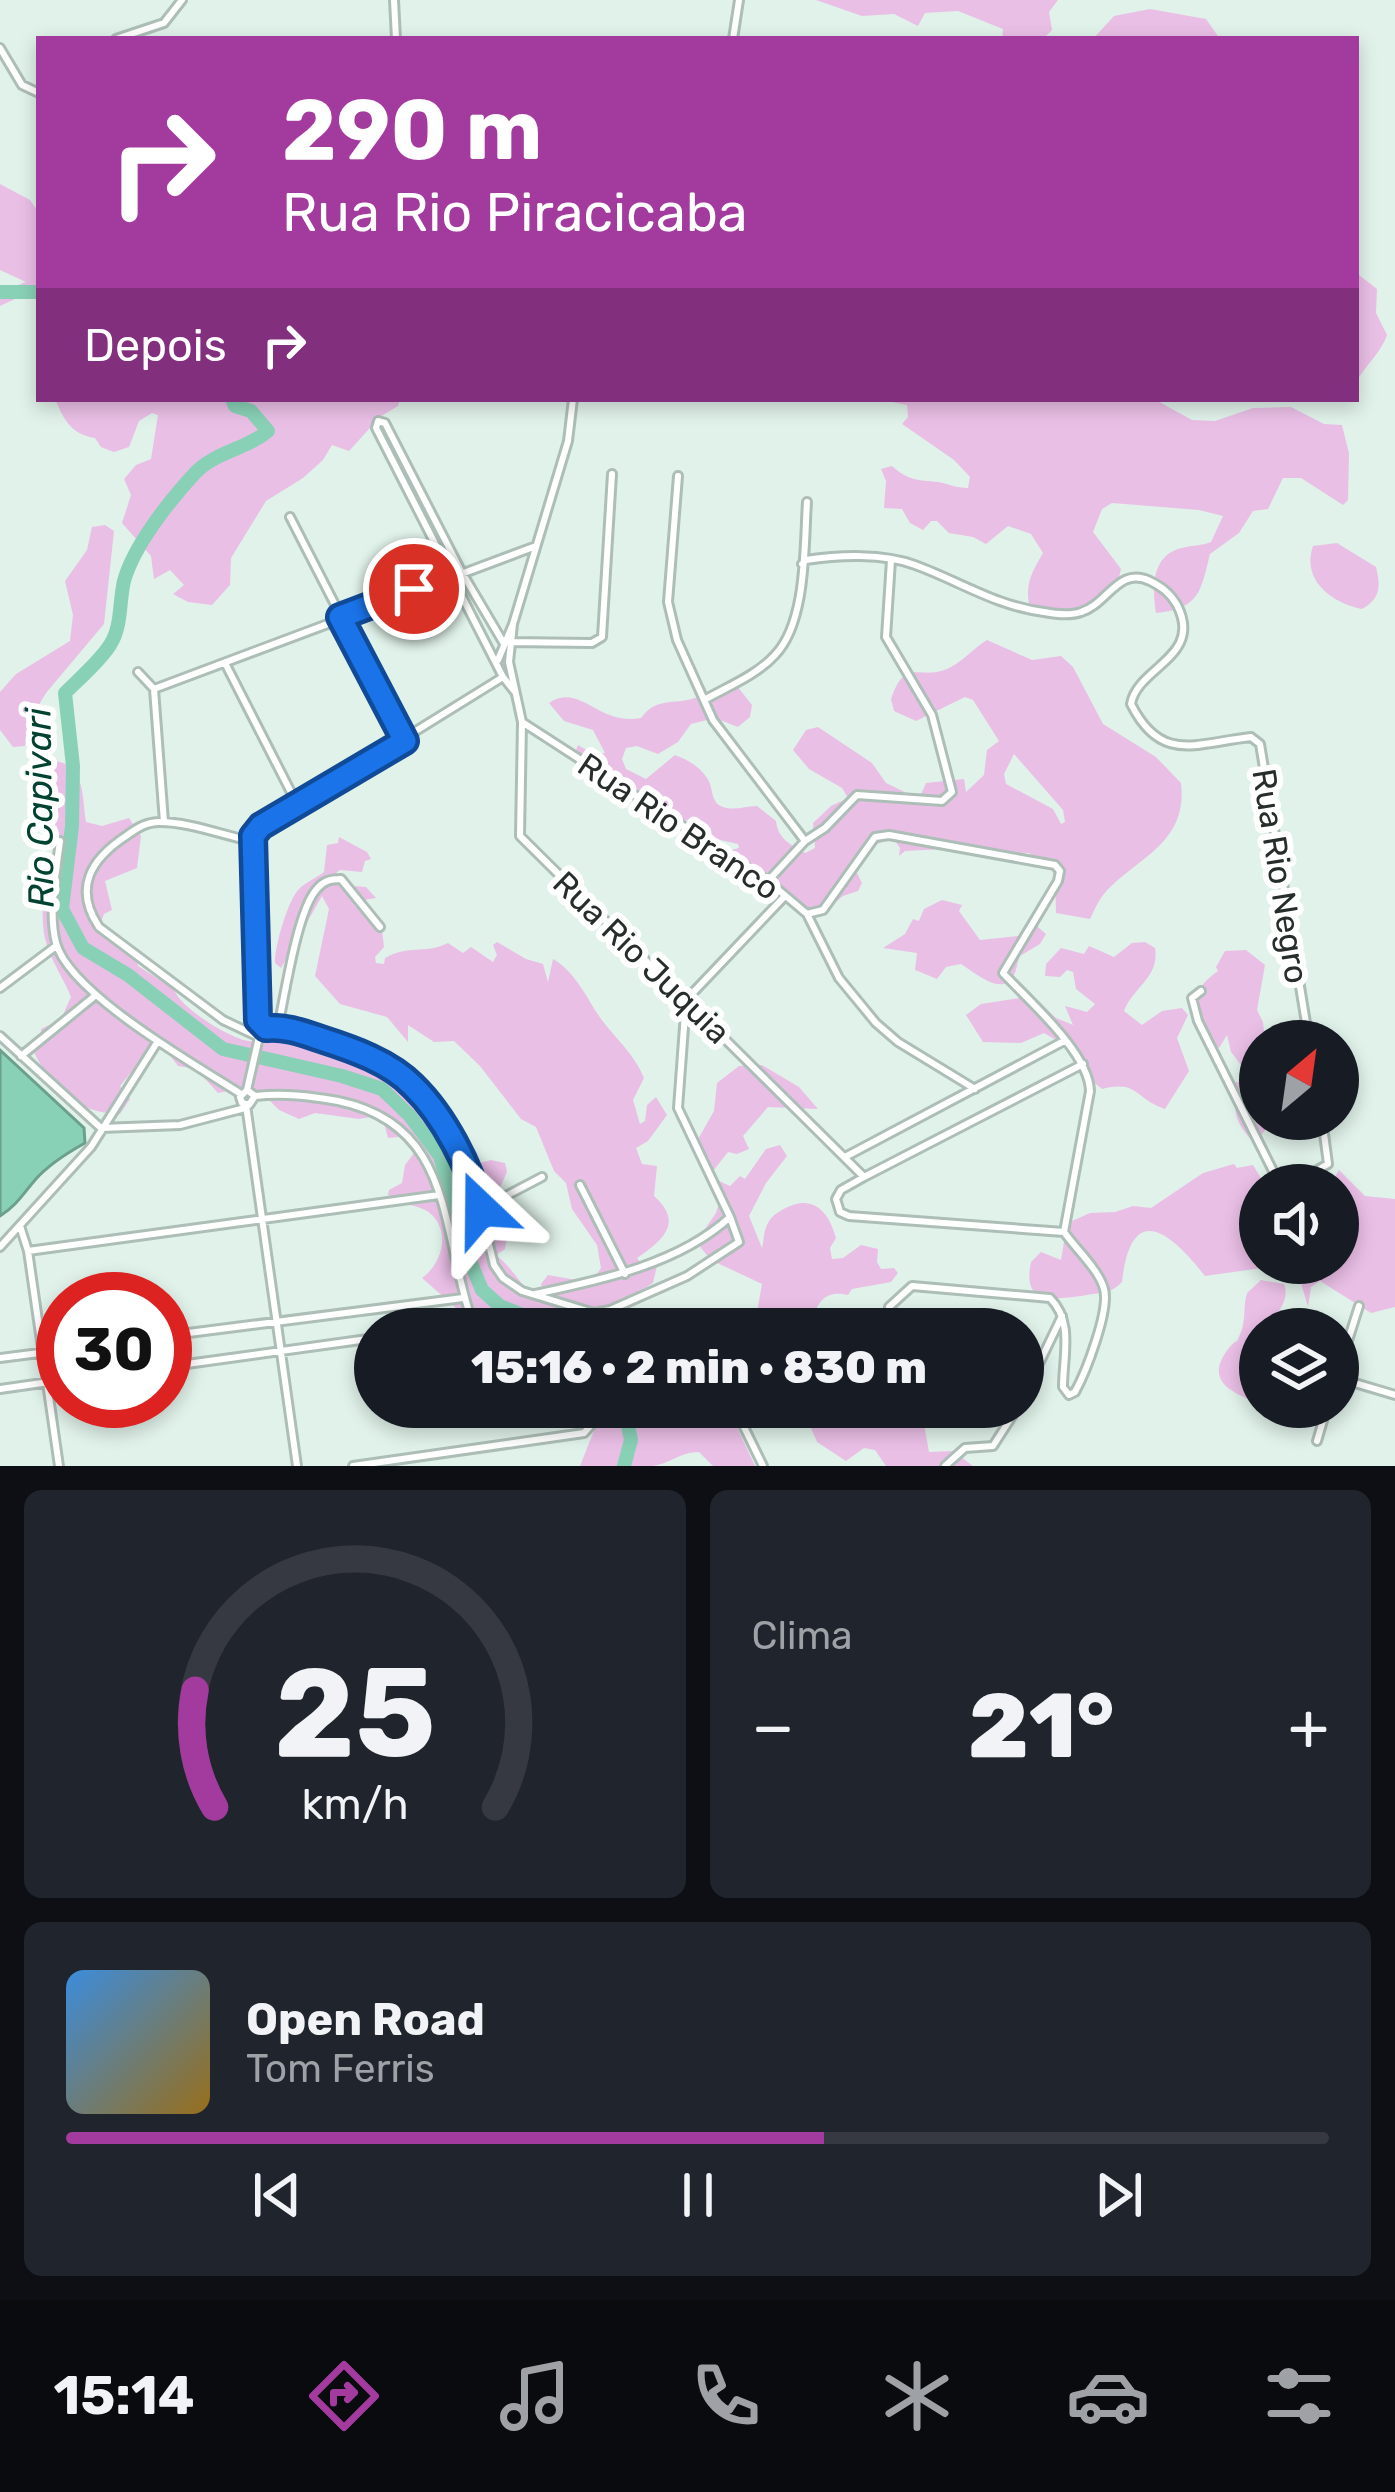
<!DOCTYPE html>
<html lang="pt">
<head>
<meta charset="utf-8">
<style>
  body { margin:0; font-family:Rubik,sans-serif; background:#20242c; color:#f1f3f6; height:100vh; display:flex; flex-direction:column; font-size:45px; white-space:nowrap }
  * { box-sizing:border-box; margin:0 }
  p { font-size:39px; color:#9ea1a6 }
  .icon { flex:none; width:66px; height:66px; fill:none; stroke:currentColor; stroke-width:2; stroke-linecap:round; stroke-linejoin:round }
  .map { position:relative; height:1466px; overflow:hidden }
  .sheet { display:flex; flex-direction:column; gap:24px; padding:24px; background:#0d0f14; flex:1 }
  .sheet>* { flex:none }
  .hud { position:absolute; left:36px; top:36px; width:1323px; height:366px; border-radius:0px; box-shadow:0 6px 18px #0003; background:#a33b9e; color:#fff; overflow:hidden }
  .needle { width:78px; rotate:29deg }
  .buttons { position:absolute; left:1239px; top:1020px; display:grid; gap:24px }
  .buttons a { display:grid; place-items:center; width:120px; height:120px; border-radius:50%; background:#171b24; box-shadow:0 6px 18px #0003; font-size:60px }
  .speed { position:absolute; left:36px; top:1272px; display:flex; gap:24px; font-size:60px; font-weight:700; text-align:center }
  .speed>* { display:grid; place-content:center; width:156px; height:156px; border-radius:50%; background:#171b24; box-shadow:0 6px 18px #0003; line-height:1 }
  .speed .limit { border:18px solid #d22; background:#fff; color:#111 }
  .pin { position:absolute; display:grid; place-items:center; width:102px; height:102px; color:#fff; margin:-51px; border:6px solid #fff; border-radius:50%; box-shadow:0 3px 12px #0007 }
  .me { position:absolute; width:132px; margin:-66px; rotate:337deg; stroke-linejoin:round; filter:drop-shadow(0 0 9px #0008) }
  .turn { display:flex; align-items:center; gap:42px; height:252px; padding:0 48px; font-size:54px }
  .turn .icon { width:156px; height:156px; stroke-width:2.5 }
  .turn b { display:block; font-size:84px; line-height:102px }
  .then { display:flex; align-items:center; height:114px; padding:0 48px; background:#0003; gap:24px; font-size:45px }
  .big { font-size:90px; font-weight:800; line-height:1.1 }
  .sheet .card { flex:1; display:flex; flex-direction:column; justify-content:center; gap:18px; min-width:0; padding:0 42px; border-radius:18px; background:#20242c }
  .sheet .dial { align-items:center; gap:0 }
  .dial svg { height:312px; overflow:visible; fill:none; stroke:#363941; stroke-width:7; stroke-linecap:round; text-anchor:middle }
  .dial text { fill:#f1f3f6; stroke:none }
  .song { display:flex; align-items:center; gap:36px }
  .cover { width:144px; height:144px; border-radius:18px; background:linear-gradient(135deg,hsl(210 70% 55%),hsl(40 70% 35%)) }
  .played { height:12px; border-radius:6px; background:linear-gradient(90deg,#a33b9e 60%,#363941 60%) }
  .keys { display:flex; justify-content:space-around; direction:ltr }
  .heat { display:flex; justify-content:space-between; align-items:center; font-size:66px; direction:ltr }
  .sheet .tiles { flex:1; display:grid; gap:24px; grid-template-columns:1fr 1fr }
  .card:last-child { grid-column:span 2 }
  .trip { position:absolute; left:354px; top:1308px; width:690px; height:120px; border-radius:60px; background:#171b24; box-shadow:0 6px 18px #0003; font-weight:800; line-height:120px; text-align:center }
  .tabs { display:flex; height:192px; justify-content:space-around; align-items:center; background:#090b0e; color:#9ea1a6 }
  .tabs .icon { width:84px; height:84px }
  .tabs .current { color:#a33b9e }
  .tabs b { font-size:54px; color:#f1f3f6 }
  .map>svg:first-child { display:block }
</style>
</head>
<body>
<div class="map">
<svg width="1395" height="1466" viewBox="0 0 1395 1466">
  <rect width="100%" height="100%" fill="#e0f2ea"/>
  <path fill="#eabfe6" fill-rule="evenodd" d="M816,0H1058L1049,12L1052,30L1043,39H1002L1003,29L958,11L925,13L918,26L894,14L862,16Z
    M1150,9L1206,19L1220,39H1093L1114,16Z
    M0,184L30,200L39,213V295L28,293L0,306V292L26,282L0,270Z
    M1359,275L1377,289L1376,313L1387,335C1380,354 1368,362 1356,382V280Z
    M55,399H400L398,406L380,417L349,451L332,445L323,460L303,478L266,501L231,558L230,585L212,605L188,602L173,594L184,585L170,570L154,579L151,556L122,523L131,495L124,479L136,465L151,459L158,415L152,413L139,421L129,447L114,452L101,447L95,438C71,434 64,420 55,399Z
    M877,399H1154L1192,420L1215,421L1253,408L1291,407L1324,424L1342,425L1349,453L1348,500L1343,505L1301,478H1283L1268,509L1253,511L1239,533L1210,554C1201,590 1200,609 1156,613C1152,588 1151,555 1182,548C1193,545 1201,546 1211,542L1223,516L1199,510L1112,503L1102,509L1093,532L1121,569C1111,616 1071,632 1030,608C1024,585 1032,572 1043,553L1031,534L1008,526L986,544L973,537L949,533L937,521H931L923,530L910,523L902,509L884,508L886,481L881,469L892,466C909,481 918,480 938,482C949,484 956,488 968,488L970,477L954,460L902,424L908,417L907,405Z
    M105,525L114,531L104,624L46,693L28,723L25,746L13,747L0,730V692L16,674L70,641L73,615L65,581L87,550L92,527Z
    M1337,543L1376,567C1381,587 1380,599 1362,609C1332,603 1301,580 1313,546Z
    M987,640L1032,660L1061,656L1073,667L1103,724L1156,757L1181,783C1188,845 1135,858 1104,894C1098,901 1094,911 1090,919L1056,913L1055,877L1050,867L1029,853L944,849L905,851L899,856L900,848L893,838L858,851L853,865L862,883L858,891L843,896L821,914L789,905L777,895L767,877L758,869L719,854L739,848L738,844L703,836L687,820H657L575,753L578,745L593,754L605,753L593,730L564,721L549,703C581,682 597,726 641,718C656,697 673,705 695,698C708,694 721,687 733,681L752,705L750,717L738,727L715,718L691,724L678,742L658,754L637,746L626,748L622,759L626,769L646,779L675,755C688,760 699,766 707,778C715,790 709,805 727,808C737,810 746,806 757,806L776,821C778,839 790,844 805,853L815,848L813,823L831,806L848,798L842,788L809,769L793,750L806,730L818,727L872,763L886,783L919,799L926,783L964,779L966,792L984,775L987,750L999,741L973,700L965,697L916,721L894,711L891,699C906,656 918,681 947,669C960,664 975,647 987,640ZM1014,754L1063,810L1065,822L1061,824L1053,809L1006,784L1004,774Z
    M55,761C86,765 82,799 86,822L102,826L129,818L141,836L137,868L105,881L112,910L104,914L99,927L104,933L115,932L120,942L135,952L138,966L174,989C179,1007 229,1038 248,1041C267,1043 285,1036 304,1039C329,1044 378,1064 400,1077C430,1096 445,1139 468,1166L491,1160L505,1163L507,1172L493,1203C508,1219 509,1227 505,1249L496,1255C518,1272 525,1298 553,1306L556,1303L544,1293L541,1284L548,1275L582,1281L594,1278L601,1268L597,1245L572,1209L566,1183L554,1171L536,1127L521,1119L480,1066L454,1041L434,1042L408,1025V1042L387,1017L340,1004L315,976L329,909L322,896L281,968L275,963C274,949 288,899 299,889C306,882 316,878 324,872L327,845L338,843L339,837L367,852L371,859L365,861L362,872L340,870L336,873L340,885L366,887L376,898L365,900L381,922L384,947L375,957L376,963L384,964L385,958C410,944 423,955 448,943L463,953L471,947L493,962L497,955L493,945L497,942L526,959L543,964L548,982L553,959C573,970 585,994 597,1013C612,1036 633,1051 644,1078L633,1100L640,1124L645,1121L647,1105L656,1097L667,1115L648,1141L636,1148L642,1164L657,1166L654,1196C683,1222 665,1239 637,1258L640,1262L659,1257L653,1283L624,1301L589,1314L598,1329H480L422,1278C440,1265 451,1236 433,1216C423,1204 400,1206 388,1195L389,1190L402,1183L405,1165L420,1145L408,1136L388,1138L382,1115L359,1119L315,1113L299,1119L279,1110L261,1092L249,1087L218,1093L196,1069L178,1066L162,1045L155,1043L120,1086L130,1099L120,1114C74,1113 49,1086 31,1046H40L41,1029C68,1016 57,1026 71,997C64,979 51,961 46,942C39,918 47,893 37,872L56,865C48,825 69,817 33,785L35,774Z
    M942,900L962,905L959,911L980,940L1018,936L1030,920L1046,934L1040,944L1020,956C1017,962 1017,969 1014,975C1003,998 974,972 961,964L946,967L937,979L915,970L917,953L883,948L905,934L913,919L919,921L924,909Z
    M1145,942L1155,948C1160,977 1133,987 1124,1011L1142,1025L1162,1011L1182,1008L1188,1015L1177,1038L1189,1071L1165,1109C1133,1098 1139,1080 1102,1089L1080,1071L1081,1062L1066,1046L1044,1033L1021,1043L983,1042L966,1015L981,1004L1033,996L1056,1018L1073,1025L1065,1006L1087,1012L1095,1004L1076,989L1073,972L1067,970L1060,977L1045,976L1046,964L1061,948L1084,954L1089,946L1114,957L1132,943Z
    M1246,950L1265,965L1257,1010L1263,1022L1265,1041H1260V1119H1273L1255,1144C1233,1119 1234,1115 1236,1082H1247L1251,1078L1231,1052L1227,1035L1219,1048L1203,1036C1196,1002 1187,994 1218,971L1216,967L1225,951Z
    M762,1065L799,1087L818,1109L768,1107L743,1136L749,1149L737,1154L728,1152L713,1171L719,1181L730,1186L740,1176L745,1179L766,1149L780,1145L787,1156L766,1183L749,1216L762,1248C764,1242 763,1231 768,1223C773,1215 774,1215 782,1210C811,1193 828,1209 836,1238L830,1248L832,1259L843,1258L861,1245L878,1249L877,1262L881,1269L894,1268L898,1273L891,1282L852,1289L848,1295C827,1290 818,1300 812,1320L819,1329H740L755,1323L762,1284L711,1260L696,1242L716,1213L720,1200L705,1168L709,1161L695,1158L703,1148L697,1141L714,1111L717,1083L739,1066Z
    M1234,1164L1237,1168L1253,1165L1265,1185H1260V1263H1338V1185H1330L1339,1170L1365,1196L1395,1199V1307L1371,1313L1320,1281L1311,1287L1308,1307L1301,1283L1283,1265L1205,1276C1169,1230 1131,1201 1122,1282C1110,1294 1102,1292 1087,1295C1057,1299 1021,1308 1031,1262L1041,1252L1061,1260L1066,1230L1072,1221L1090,1213L1115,1212L1133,1206L1151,1208L1203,1173Z
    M1261,1280L1284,1284C1291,1302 1274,1319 1260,1329V1404C1237,1394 1201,1383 1229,1348C1242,1333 1233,1351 1241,1332C1246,1319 1243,1306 1247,1293Z
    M589,1407H713L735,1423L755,1466H713L699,1452C680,1452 670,1464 652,1466C629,1466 604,1466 580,1466L595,1428Z
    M802,1407H850L846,1420L876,1426L885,1420L882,1407H921L929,1452L953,1451L973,1466H886L875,1450L864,1448L846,1461L817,1442Z"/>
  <path fill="#89d1b6" stroke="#6ca08c" stroke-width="3" d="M0,1050L84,1128L85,1143C67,1153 49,1164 35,1180C23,1194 17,1205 0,1216Z"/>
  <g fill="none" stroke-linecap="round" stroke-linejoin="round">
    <path stroke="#89d1b6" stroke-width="14" d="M0,292H39
      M232,399L235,406L251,411L268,431C247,449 217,451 196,472C170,500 134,545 124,581C119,602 122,627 110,645C99,662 80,678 65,693L73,766L72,826L62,909L83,948L128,975L223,1049L342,1076L382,1089L410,1116L440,1156L468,1256L482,1290L500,1306L558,1329
      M624,1466L631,1440L624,1407"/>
    <defs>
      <path id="street" d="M394,0L396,39
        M116,39L164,23L182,0
        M733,39L739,0
        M0,48L22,85L39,93
        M678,476L668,602L677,640L713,720L805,841L768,881
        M290,517L405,741
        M802,564L806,560C839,555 883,553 915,565C959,581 996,606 1044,612C1055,614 1070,616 1081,612C1108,604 1118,566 1150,581C1162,587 1170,593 1177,605C1204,657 1137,667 1131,704C1161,764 1196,743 1251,737L1260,744L1309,1041
        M513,624L509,662L522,722L520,836L864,1177
        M503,642L461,571L385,423L378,421L376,428L503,677L515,692
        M503,642L592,643L602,637L612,474
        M498,660L513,624L568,441L573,399
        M225,663L297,804
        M138,672L154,689
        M154,689L536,546
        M154,689L164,822
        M704,700C727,687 757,675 775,655C807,622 804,545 807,502
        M522,722L768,881L807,914L839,978L876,1023L898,1042L975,1089
        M60,841C56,873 48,912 56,943C70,994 196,1065 241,1094
        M251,841C222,835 189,822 160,822C146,822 137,828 126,836C91,859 73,888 99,927L223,1020L259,1037L266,1028L258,1023L252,1033
        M805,841L825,828L857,795L942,801L952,792L932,715L886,637L891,560
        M807,914L823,910L875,837L889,835L1055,865L1060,871L1058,881L1003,973C1029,1001 1089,1053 1090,1091L1064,1232
        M0,988L56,946
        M1201,991L1192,998L1198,1021L1280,1185
        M258,1023L252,842L256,830L503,677
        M278,1027C285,995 297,912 316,890C323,881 330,879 341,879L380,927
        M266,1028L290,1029L345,1047L412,1084L432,1110L474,1184L494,1265L503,1278L522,1291L594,1313L610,1310L687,1276L739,1242L730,1217
        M0,1036L101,1128L180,1125L245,1108
        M21,1056L96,995
        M247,1090L259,1037
        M255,1096L249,1105L242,1103L240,1097L247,1090L255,1096C285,1093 309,1096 338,1101C455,1125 440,1231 473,1324L487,1329
        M246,1105L297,1466
        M845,1157L1064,1041
        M580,1185L625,1274
        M1291,1185L1328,1164L1322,1119
        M481,1209L542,1177
        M20,1226L28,1251L59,1466
        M0,1247L91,1147L158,1041
        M28,1251L439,1195
        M535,1294C601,1280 679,1264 730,1217L678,1108L686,1000L785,896
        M889,1307L912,1286L1050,1298C1074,1322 1063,1356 1063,1387L1069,1395L1075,1392C1086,1372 1110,1310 1104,1289C1099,1270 1076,1249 1064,1232L849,1216L840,1212L836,1199L841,1190L864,1177L1083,1064
        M594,1313L603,1329
        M440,1329L472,1324
        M165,1336L463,1298
        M0,1358L63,1350
        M165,1367L375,1338
        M1338,1372L1359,1306
        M1338,1378L1395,1395
        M0,1389L63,1380
        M1023,1397L1062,1316
        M722,1407L743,1425L763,1466
        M1317,1441L1327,1407
        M353,1466L584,1433L592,1424L589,1407
        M945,1466L965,1448L993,1446L1018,1407"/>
    </defs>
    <use href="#street" stroke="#adbeb7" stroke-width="12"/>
    <use href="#street" stroke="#fff" stroke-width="6"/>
  </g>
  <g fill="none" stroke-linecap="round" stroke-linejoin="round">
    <defs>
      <path id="route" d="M414,589L340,617L405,741L261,826L253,836L258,1020L266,1028C285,1026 303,1033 321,1039C352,1049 390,1062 413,1086C444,1116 470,1167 481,1209"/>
    </defs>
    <use href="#route" stroke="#114b97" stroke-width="30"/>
    <use href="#route" stroke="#1a73e8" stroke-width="21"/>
  </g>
  <g text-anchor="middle" stroke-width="12" stroke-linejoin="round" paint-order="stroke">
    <g font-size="33" fill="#272d2b" stroke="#fff">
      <text transform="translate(679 826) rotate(34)" y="12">Rua Rio Branco</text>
      <text transform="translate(1281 876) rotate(81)" y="12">Rua Rio Negro</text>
      <text transform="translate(642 957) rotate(44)" y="12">Rua Rio Juquia</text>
    </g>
    <g font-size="36" font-style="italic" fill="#014231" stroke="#fff">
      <text transform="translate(39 808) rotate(-91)" y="13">Rio Capivari</text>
    </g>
  </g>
</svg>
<div class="buttons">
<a><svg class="needle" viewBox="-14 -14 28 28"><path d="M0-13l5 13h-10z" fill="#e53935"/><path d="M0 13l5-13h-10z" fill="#9ea1a6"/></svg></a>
<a><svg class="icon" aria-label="sound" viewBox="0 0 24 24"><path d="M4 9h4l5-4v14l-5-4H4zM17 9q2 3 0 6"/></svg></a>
<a><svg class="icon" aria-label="layers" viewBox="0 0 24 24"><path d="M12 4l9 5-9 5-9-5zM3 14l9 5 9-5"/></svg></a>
</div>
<div class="speed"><div class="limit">30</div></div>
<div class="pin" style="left:414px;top:589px;background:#d93025"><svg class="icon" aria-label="arrive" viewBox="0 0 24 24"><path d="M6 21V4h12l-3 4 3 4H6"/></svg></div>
<svg class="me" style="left:481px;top:1209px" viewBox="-20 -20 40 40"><path d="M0-17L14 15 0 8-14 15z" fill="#1a73e8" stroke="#fff" stroke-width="4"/></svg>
<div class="trip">15:16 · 2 min · 830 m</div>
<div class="hud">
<div class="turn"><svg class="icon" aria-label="right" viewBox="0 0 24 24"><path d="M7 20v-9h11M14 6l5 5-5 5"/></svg><div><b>290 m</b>Rua Rio Piracicaba</div></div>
<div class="then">Depois<svg class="icon" aria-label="right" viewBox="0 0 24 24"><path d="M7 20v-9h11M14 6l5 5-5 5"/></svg></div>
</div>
</div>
<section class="sheet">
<div class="tiles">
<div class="card dial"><svg viewBox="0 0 100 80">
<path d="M14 69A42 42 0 1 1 86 69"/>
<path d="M14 69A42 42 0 0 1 9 39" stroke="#a33b9e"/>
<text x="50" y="56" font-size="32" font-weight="700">25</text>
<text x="50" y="72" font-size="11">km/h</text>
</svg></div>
<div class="card"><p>Clima</p>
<div class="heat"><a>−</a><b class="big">21°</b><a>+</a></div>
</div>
<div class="card">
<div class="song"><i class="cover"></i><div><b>Open Road</b><p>Tom Ferris</p></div></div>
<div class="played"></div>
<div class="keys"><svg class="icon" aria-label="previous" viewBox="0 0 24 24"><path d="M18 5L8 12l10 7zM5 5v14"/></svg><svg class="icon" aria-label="pause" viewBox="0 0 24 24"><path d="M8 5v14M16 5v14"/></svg><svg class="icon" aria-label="next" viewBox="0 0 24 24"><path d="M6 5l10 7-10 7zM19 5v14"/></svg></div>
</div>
</div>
</section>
<nav class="tabs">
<b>15:14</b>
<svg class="icon current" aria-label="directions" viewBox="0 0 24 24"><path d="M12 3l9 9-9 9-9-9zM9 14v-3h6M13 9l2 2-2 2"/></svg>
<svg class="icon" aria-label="music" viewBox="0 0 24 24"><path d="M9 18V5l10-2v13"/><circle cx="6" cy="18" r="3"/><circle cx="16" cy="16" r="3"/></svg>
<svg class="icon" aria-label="phone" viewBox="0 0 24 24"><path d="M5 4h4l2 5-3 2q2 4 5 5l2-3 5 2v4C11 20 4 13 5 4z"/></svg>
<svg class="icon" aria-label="climate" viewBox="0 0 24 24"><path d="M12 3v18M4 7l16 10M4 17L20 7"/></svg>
<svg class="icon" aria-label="car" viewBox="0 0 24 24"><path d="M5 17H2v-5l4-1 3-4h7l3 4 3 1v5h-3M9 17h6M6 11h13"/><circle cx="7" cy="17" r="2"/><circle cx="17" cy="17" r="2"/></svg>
<svg class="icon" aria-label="filters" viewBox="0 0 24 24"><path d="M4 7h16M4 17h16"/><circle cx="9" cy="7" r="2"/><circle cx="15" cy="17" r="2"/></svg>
</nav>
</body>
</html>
